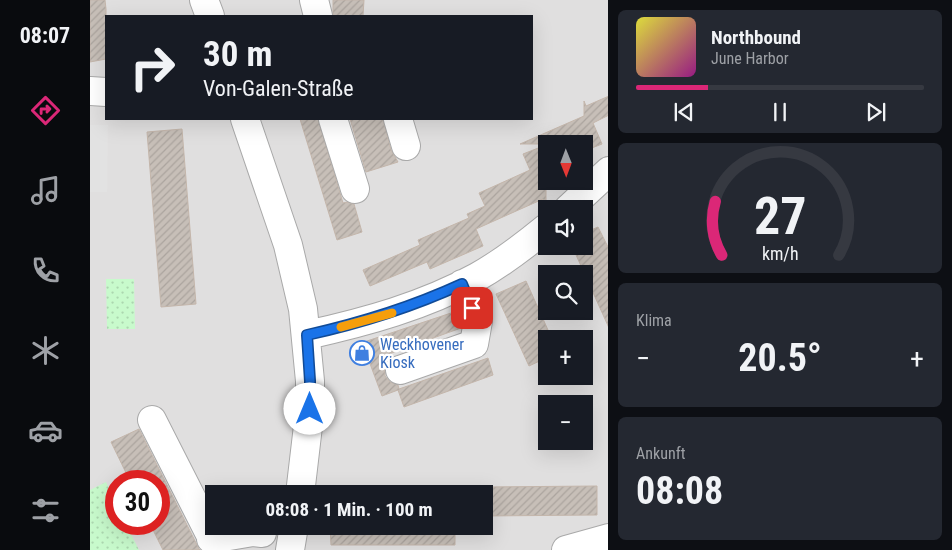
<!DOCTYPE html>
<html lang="de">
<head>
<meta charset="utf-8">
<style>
  body { margin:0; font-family:"Roboto Condensed",sans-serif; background:#242831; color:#f1f3f6; height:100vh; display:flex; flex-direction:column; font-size:19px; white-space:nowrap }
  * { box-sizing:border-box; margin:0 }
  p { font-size:16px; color:#9ea1a6 }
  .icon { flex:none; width:28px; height:28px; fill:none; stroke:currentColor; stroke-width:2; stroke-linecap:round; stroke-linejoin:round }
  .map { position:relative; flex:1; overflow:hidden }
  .drawer { display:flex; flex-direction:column; gap:10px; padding:10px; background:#0d0f14; width:344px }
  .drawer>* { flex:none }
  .hud { position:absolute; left:15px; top:15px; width:428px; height:105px; border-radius:0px; box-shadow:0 5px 20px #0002; background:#171b24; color:#f1f3f6; overflow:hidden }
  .needle { width:32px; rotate:179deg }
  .fabs { position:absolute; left:448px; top:135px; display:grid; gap:10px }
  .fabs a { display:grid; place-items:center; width:55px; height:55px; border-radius:0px; background:#171b24; box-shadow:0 5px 20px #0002; font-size:25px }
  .speed { position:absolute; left:15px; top:470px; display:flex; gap:10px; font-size:25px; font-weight:700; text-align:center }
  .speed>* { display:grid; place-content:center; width:65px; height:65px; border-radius:50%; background:#171b24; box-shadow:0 5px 20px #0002; line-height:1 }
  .speed .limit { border:8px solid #d22; background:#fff; color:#111 }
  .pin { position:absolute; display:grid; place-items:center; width:42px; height:42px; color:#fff; margin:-21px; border-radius:10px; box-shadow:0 2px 8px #0006 }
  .me { position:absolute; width:55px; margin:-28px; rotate:0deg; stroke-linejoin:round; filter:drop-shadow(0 0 4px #0008) }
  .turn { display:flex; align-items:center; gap:18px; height:105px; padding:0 15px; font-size:22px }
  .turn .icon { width:65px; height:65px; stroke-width:2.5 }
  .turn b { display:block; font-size:35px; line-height:42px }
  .big { font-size:38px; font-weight:700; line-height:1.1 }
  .drawer .tile { flex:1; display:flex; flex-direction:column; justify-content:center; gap:8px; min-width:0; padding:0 18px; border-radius:8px; background:#242831 }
  .drawer .dial { align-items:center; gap:0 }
  .dial svg { height:130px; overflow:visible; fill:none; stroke:#363941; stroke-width:7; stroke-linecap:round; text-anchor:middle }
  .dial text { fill:#f1f3f6; stroke:none }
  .song { display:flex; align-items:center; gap:15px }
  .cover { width:60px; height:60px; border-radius:8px; background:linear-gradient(135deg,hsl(60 70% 55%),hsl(310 70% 35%)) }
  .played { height:5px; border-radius:2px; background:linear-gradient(90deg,#db2777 25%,#363941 25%) }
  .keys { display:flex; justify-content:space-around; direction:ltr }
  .heat { display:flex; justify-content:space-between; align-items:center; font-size:28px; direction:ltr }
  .trip { position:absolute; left:115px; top:485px; width:288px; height:50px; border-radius:0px; background:#171b24; box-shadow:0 5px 20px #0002; font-weight:700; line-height:50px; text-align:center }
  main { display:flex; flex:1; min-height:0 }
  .tab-bar { display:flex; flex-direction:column; width:90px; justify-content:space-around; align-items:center; background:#090b0e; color:#9ea1a6 }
  .tab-bar .icon { width:35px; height:35px }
  .tab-bar .selected { color:#db2777 }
  .tab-bar b { font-size:22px; color:#f1f3f6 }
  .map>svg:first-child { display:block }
</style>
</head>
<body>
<main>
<nav class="tab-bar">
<b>08:07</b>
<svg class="icon selected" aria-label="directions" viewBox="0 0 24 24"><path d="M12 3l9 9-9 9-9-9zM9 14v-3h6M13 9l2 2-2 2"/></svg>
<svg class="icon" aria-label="music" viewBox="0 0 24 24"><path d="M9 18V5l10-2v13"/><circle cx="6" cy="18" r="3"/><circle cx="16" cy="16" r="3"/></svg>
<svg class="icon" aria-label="phone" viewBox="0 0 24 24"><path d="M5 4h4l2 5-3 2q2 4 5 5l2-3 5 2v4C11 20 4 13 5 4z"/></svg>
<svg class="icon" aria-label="climate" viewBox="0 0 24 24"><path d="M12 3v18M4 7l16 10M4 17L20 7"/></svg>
<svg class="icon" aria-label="car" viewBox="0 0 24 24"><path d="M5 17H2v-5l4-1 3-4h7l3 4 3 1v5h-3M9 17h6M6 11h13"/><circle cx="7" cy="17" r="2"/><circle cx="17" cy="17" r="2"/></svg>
<svg class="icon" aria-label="filters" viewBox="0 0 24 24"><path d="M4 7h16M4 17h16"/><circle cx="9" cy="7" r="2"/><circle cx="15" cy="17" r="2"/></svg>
</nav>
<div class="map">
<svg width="519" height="550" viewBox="0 0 519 550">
  <defs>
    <pattern id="park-dots" width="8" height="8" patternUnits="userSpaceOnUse" patternTransform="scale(1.25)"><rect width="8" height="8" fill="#c8facc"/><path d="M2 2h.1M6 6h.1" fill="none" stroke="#acd6af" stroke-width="1.8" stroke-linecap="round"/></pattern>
    <pattern id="building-hatch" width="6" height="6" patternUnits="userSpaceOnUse" patternTransform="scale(1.25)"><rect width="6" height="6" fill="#c7bfb8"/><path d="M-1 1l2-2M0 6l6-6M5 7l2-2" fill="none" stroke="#aba49e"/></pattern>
  </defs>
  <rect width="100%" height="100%" fill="#f2efe9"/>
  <path fill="#e0dfdf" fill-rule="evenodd" d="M0,0H518V550H0ZM16,16H441V119H16ZM456,144H494V181H456ZM456,209H494V246H456ZM456,274H494V311H456ZM456,339H494V376H456ZM456,404H494V441H456ZM26,481H69V524H26ZM124,494H394V526H124Z"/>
  <path fill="url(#park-dots)" d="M16,279H44L45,329H17Z
    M16,482L26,503V524H36L49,550H0V490Z"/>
  <path fill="#e2e2e2" d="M0,125H18L17,192H0Z"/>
  <path fill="url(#building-hatch)" stroke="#c4b6ab" d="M0,0H15L16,9V59L0,62Z
    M243,0H274L273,16H243Z
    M519,96V115L503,123L512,144L494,151V144H430L494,116V101L496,106Z
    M210,119H228L253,203L257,202L264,204L272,232L247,240Z
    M260,119H293L301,150L308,162L276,172Z
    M92,129L106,304L71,307L57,132Z
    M456,145V206L453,199L386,229L393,246L340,269L337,262L280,286L273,270L330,245L328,240L379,218L377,214L395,206L389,193L440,170L433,154Z
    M508,227L519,249V328L482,246H494V233Z
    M436,281L462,339H456V358L439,366L406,294Z
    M367,311L372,323L371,328L296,355L298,360L295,368V376L300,382L308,385L309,389L398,358L403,375L314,407L308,390L292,396L279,361L271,363L265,345Z
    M49,429L109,549L110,550H73L60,524H69V481H40L21,442Z
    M507,486V515L394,516V487Z
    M240,526H365V545H241Z"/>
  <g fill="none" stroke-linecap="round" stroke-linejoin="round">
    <defs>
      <path id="minor" d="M114,0L120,16
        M224,0L228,16
        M0,91L16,92
        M155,119L198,245L213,309L220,381V409L210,494
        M243,119L265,189
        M308,119L316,146
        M478,209L519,171
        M217,335C276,322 334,306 387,277C412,263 434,246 456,228
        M310,370L384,344L388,321L372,284
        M62,420L128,550
        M121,539L163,532L172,533
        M200,550L204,526
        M476,550L519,538"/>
    </defs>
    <use href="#minor" stroke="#a9a9a9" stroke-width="30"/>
    <use href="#minor" stroke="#fff" stroke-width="28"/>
  </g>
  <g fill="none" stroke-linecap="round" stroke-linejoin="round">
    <defs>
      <path id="route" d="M220,409V381L217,335C271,323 322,307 372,284L382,308"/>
    </defs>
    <use href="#route" stroke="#114b97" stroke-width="12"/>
    <use href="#route" stroke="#1a73e8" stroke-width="9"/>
    <path stroke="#f59e0b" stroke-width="9" d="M251,327L302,313"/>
  </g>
  <defs>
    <symbol id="shop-ring" viewBox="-11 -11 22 22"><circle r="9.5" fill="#fff" stroke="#3f7fe0" stroke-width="1.5"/><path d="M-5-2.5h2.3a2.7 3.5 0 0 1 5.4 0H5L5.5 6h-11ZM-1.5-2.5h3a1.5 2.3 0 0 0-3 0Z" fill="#3f7fe0"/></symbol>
  </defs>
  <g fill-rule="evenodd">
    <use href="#shop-ring" x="258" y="339" width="28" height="28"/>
  </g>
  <g text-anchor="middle" stroke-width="4.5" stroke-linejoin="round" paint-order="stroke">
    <g font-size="16" fill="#366cbe" stroke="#fff" text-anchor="start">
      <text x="290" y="350">Weckhovener<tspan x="290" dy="18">Kiosk</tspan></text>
    </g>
  </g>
</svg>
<div class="fabs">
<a><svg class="needle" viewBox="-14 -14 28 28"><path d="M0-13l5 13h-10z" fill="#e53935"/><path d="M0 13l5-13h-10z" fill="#9ea1a6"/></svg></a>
<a><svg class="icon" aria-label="sound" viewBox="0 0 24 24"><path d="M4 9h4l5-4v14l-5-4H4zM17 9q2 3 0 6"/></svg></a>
<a><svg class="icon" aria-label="search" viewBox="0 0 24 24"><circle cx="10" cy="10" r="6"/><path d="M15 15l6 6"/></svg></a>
<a>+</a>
<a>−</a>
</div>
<div class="speed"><div class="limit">30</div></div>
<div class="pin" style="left:382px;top:308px;background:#d93025"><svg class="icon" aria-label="arrive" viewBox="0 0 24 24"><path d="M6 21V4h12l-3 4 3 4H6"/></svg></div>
<svg class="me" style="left:220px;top:409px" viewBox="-20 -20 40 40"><circle r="19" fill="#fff"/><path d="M0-13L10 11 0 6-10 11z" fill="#1a73e8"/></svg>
<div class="trip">08:08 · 1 Min. · 100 m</div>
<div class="hud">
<div class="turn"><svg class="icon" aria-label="right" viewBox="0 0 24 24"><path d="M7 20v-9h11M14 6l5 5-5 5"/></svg><div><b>30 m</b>Von-Galen-Straße</div></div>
</div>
</div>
<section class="drawer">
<div class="tile">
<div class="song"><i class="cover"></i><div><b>Northbound</b><p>June Harbor</p></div></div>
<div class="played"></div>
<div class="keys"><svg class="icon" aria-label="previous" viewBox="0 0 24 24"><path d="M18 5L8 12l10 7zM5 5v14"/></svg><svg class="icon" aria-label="pause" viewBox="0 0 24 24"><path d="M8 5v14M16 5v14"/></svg><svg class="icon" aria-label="next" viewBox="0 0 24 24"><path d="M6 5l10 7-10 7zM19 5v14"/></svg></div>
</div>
<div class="tile dial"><svg viewBox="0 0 100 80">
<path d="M14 69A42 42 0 1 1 86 69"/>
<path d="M14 69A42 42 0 0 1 10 36" stroke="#db2777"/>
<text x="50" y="56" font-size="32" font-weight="700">27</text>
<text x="50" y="72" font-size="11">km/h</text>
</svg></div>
<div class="tile"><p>Klima</p>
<div class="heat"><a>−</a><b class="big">20.5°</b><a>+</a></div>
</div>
<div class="tile"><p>Ankunft</p><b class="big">08:08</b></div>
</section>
</main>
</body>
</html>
